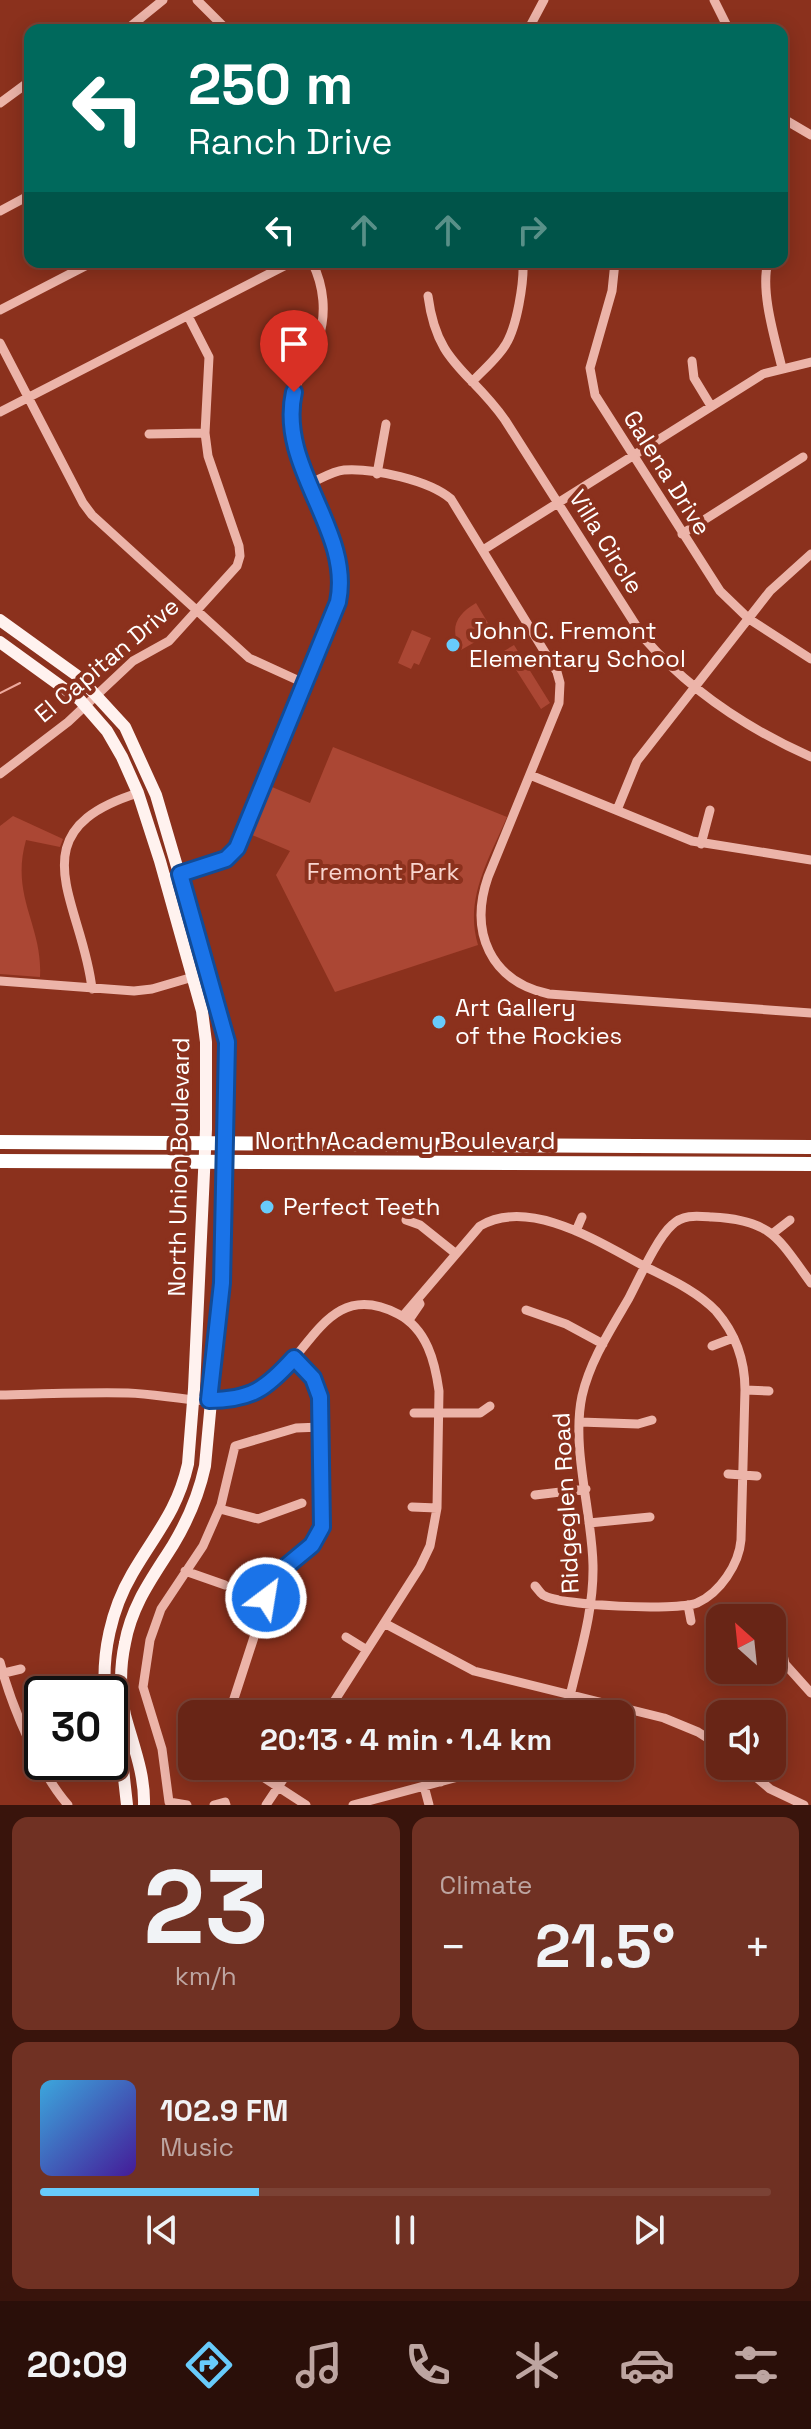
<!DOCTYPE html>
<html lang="en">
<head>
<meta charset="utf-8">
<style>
  body { margin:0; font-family:"Space Grotesk",sans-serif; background:#703123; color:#f1f3f6; height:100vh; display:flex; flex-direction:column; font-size:30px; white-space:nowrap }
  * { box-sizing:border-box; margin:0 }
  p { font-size:26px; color:#bda5a1 }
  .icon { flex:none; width:44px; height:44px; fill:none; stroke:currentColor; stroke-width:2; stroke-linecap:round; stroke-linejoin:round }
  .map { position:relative; height:1805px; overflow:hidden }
  .drawer { display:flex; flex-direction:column; gap:12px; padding:12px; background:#39140c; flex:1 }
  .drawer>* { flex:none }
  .top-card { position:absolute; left:24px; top:24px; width:764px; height:244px; border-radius:16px; box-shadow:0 4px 20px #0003,0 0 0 2px #7b4235; background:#00695c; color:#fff; overflow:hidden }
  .needle { width:52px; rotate:333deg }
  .fabs { position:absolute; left:706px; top:1604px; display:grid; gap:16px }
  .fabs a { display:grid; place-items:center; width:80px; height:80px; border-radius:16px; background:#682516; box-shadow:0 4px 20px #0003,0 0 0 2px #7b4235; font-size:40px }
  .speed { position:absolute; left:24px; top:1676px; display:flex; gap:16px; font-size:40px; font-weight:700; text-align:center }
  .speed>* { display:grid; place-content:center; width:104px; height:104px; border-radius:50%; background:#682516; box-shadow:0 4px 20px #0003,0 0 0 2px #7b4235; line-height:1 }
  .speed .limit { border:4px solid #111; border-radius:12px; background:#fff; color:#111 }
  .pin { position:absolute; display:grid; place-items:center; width:68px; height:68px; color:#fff; margin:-82px -34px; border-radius:50% 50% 50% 0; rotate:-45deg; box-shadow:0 0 8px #0007 }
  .pin .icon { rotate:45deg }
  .me { position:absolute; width:88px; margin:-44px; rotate:31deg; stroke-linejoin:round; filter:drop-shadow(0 0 6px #0008) }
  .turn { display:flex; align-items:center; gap:28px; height:168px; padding:0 32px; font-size:36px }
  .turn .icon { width:104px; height:104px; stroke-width:2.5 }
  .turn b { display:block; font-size:56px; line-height:68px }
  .lanes { display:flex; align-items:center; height:76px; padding:0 32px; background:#0003; justify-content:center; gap:40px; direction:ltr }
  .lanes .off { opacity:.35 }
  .big { font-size:60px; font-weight:800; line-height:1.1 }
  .drawer .tile { flex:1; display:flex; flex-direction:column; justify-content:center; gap:12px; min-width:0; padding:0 28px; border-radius:16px; background:#703123 }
  .drawer .dial { align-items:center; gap:0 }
  .dial b { font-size:104px; line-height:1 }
  .song { display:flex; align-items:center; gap:24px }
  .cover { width:96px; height:96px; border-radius:12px; background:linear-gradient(135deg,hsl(200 70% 55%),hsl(260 70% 35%)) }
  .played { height:8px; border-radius:4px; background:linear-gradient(90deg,#68cbfb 30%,#7b4235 30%) }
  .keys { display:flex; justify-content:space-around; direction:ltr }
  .heat { display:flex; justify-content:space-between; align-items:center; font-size:44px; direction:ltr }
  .drawer .tiles { flex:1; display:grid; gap:12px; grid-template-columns:1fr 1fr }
  .tile:last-child { grid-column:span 2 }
  .trip { position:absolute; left:178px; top:1700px; width:456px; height:80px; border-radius:16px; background:#682516; box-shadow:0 4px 20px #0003,0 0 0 2px #7b4235; font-weight:800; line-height:80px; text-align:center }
  .menu { display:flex; height:128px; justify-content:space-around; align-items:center; background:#2a0f09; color:#bda5a1 }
  .menu .icon { width:56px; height:56px }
  .menu .on { color:#68cbfb }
  .menu b { font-size:36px; color:#f1f3f6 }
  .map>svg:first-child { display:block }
</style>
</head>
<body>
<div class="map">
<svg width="811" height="1805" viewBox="0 0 811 1805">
  <rect width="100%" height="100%" fill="#8b311d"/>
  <path fill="#ab4734" d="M476,603L491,628L489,634L461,650C449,628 456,615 476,603Z
    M412,630L431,638L419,665L414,663L411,669L398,663Z
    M514,645L550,703L541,709L504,651Z
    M333,747L507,817C489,859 464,899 478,945L335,992L276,875L290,851L252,835L272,787L310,803Z
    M13,816L63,839L60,847L26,840C10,897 43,925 40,977L0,974V826Z"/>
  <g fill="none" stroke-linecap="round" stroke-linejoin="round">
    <path stroke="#eea99d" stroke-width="2" d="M0,693L20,683"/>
    <path stroke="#ecb4a9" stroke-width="9" d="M197,0L227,30
      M714,0L729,30
      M126,30L163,0
      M528,30L544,0
      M0,103L30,81
      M782,118L811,135
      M0,211L30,195
      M782,238L784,221
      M615,262L612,291L590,368L595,395L720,591L749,619L811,659
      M768,262C760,291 775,339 782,368
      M712,265L717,262
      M428,296C437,365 469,369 505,420L644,638C690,691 748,729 811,757
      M0,310L93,262
      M0,343L83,503L92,515L249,658L306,684
      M692,361L694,378L711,406
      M472,382C483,370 498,358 506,344C517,326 524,283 523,262
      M0,412L292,262
      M149,434L205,433
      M377,474L386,424
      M309,484C319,480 332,471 344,470C373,468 429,480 451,499L557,672L560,683L559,703L488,877C469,932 490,981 549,994L811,1013
      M682,534L803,457
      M483,550L763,374L811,362
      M0,774L68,722L133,661L169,641L237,566L240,556L239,546L208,456L205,433L209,357L188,316
      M530,775L692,841L811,860
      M617,810L637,761L770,591L811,554
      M701,844L710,810
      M165,879C188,871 222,868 237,848L338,602C351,542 296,484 291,426C287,384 307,373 318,340C327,314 324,286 312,262
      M0,981L134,991L152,989L193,977
      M92,989C83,903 13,832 138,793
      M406,1220L420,1225L455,1253
      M576,1231L582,1217
      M772,1234L790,1220
      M526,1310L566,1324L603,1344
      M403,1316L480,1226C529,1197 599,1242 642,1265C667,1278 696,1290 716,1311C735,1333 745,1361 745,1390L741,1540C739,1564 720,1593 697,1603C676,1611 561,1606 543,1595C540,1593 538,1589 535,1586
      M409,1320L420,1304L418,1300
      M712,1346L733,1338
      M745,1390L769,1391
      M0,1395C42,1394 85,1392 128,1393C163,1394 201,1405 237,1399C307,1386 315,1271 398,1314C427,1329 435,1362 439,1391L437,1508L430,1546L420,1567L326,1714
      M414,1413H480L490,1406
      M580,1422L638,1424L652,1420
      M728,1474L757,1476
      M535,1495L586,1489
      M412,1507L437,1508
      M220,1509L258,1519L302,1503
      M589,1523L650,1517
      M185,1571L225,1585
      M688,1605L691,1621
      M384,1623L474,1671L664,1718L698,1732L720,1746
      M346,1637L367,1650
      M782,1650L785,1664L811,1693
      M0,1662C11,1705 39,1772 68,1805
      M0,1674L21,1669
      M332,1705L347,1714
      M229,1714L271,1585C284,1560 312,1554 322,1527L320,1397L313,1378L294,1358
      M566,1714C576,1664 594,1617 593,1565C592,1512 571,1448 582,1396C590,1361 611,1329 629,1298C639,1279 657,1238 672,1225C683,1214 697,1216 712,1217C772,1220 778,1238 811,1283
      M246,1766L306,1805
      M437,1766L441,1782
      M743,1766L770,1789L804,1805
      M424,1786L429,1805
      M187,1805L169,1802L162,1749L143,1687L150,1640L161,1609L203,1546L221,1505L235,1446L296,1428L321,1427
      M214,1805L225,1802L226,1805
      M266,1805L292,1766
      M353,1805L499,1766"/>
    <path stroke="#fff2ef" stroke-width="12" d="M0,620L79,677L125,727L156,795L225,1030L227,1163L222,1283L205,1466C199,1494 188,1520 173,1545C153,1577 132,1604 125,1643C120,1666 120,1692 125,1715C133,1745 145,1774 144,1805
      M0,642L80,700L107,731L122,757L138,793L160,861L202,1011L206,1042V1129L194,1389L188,1464C177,1512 155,1534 132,1574C111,1610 102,1653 105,1694
      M110,1723L123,1769L127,1805"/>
    <path stroke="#fff" stroke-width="14" d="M0,1142L811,1147
      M0,1161L811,1164"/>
  </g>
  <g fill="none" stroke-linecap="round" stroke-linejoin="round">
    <defs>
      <path id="route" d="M266,1598L277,1574L312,1545L322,1527L320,1397L313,1378L294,1358C266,1389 251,1400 209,1400L222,1283L227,1042L180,874L226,859L237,848L338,602C353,530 277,468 294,392"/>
    </defs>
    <use href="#route" stroke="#114b97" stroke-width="20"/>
    <use href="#route" stroke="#1a73e8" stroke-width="14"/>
  </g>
  <g fill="#68cbfb" stroke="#8b311d" stroke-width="3">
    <circle cx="453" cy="645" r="8"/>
    <circle cx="439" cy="1022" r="8"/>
    <circle cx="267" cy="1207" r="8"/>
  </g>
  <g text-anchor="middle" stroke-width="8" stroke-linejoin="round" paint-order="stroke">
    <g font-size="24" fill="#fff" stroke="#8b311d">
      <text transform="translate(667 473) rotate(58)" y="8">Galena Drive</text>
      <text transform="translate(606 542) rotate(58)" y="8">Villa Circle</text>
      <text transform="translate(107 660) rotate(-40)" y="8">El Capitan Drive</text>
      <text x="405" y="1149">North Academy Boulevard</text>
      <text transform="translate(179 1167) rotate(-89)" y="8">North Union Boulevard</text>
      <text transform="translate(566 1503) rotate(-93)" y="8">Ridgeglen Road</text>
    </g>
    <g font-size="24" fill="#fff" stroke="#8b311d" text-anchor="start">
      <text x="469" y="639">John C. Fremont<tspan x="469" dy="28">Elementary School</tspan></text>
      <text x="455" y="1016">Art Gallery<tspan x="455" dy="28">of the Rockies</tspan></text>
      <text x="283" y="1215">Perfect Teeth</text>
    </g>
    <g font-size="24" fill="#f9d5cf" stroke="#8b311d">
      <text x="383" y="880">Fremont Park</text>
    </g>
  </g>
</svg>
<div class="fabs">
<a><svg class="needle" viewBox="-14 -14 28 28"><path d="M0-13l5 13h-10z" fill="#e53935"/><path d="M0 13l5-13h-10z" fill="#bda5a1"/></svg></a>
<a><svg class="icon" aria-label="sound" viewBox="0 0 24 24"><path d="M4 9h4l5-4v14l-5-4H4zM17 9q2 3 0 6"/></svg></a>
</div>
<div class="speed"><div class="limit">30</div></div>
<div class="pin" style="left:294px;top:392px;background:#d93025"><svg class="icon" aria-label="arrive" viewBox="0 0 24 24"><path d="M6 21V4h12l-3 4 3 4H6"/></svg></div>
<svg class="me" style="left:266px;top:1598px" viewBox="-20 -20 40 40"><circle r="17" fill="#1a73e8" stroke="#fff" stroke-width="3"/><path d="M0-11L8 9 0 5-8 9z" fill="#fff"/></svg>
<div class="trip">20:13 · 4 min · 1.4 km</div>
<div class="top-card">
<div class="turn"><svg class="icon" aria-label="left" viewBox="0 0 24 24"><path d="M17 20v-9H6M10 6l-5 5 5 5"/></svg><div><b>250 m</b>Ranch Drive</div></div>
<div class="lanes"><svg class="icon" aria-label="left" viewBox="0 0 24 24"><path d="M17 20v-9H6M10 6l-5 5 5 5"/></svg><svg class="icon off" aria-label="ahead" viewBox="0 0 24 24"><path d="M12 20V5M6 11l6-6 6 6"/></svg><svg class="icon off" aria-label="ahead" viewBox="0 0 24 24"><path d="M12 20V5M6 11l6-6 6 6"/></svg><svg class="icon off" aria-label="right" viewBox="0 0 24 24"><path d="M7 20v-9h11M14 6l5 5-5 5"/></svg></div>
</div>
</div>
<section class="drawer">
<div class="tiles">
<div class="tile dial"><b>23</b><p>km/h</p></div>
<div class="tile"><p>Climate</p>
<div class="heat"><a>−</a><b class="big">21.5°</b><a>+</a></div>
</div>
<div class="tile">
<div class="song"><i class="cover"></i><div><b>102.9 FM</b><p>Music</p></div></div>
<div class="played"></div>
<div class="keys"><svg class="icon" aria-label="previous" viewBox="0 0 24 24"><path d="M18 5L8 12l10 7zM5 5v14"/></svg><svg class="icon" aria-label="pause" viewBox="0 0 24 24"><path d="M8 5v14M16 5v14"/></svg><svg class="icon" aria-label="next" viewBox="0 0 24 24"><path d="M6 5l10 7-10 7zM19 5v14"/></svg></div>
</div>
</div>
</section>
<nav class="menu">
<b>20:09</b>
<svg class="icon on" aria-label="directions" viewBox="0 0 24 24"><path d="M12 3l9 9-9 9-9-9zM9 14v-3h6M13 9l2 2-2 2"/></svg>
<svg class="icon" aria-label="music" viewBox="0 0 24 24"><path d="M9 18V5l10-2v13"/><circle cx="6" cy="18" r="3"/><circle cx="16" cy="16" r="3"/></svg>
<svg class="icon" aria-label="phone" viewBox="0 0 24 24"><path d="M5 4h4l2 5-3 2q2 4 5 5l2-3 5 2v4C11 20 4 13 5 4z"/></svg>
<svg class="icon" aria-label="climate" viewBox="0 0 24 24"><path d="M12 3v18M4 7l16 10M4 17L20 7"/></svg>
<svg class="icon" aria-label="car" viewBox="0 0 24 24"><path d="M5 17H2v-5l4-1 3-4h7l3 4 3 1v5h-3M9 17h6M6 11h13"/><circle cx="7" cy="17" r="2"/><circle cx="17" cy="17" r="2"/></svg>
<svg class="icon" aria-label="filters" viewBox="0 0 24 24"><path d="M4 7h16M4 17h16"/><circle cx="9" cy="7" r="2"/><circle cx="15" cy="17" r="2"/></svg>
</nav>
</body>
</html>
